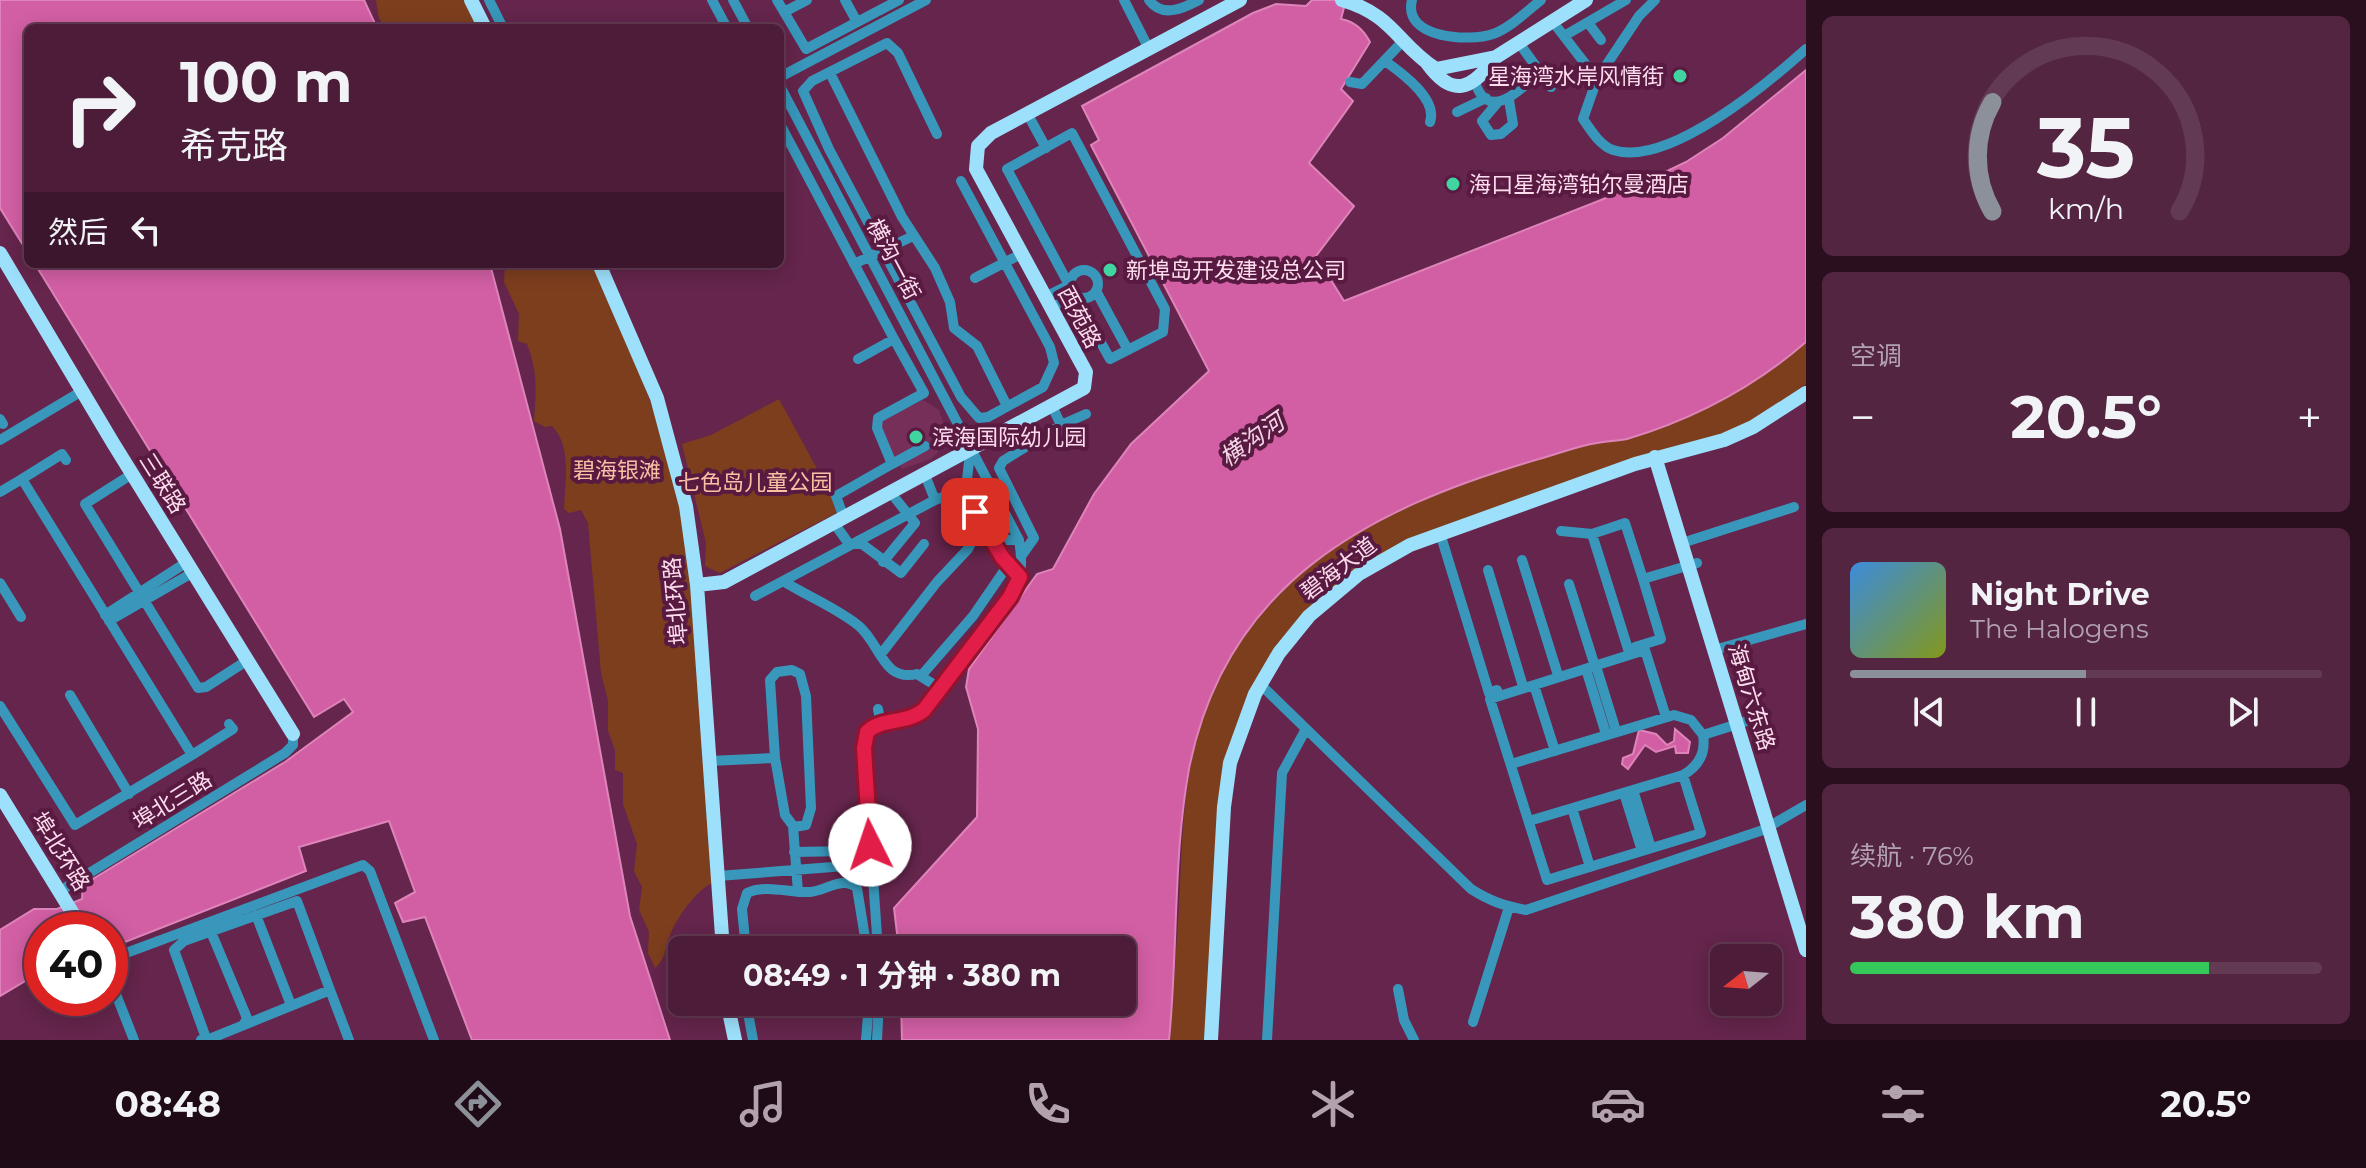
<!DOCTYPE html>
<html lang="zh">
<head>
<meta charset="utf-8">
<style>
  body { margin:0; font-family:Montserrat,"Noto Sans SC",sans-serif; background:#532541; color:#f1f3f6; height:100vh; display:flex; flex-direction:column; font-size:30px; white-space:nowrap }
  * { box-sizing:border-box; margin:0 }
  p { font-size:26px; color:#b2a1ae }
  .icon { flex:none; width:44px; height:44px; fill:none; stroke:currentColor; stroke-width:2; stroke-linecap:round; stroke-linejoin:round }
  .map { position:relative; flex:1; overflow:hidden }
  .details { display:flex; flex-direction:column; gap:16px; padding:16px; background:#2a0f1f; width:560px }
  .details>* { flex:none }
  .guide { position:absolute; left:24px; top:24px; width:760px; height:244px; border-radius:12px; box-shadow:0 4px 20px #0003,0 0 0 2px #633a53; background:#4c1c39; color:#f1f3f6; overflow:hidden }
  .needle { width:52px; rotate:253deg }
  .fabs { position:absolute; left:1710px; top:944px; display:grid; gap:16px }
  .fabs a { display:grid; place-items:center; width:72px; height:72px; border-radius:12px; background:#4c1c39; box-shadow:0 4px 20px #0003,0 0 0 2px #633a53; font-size:40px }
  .speed { position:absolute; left:24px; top:912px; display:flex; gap:16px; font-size:40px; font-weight:700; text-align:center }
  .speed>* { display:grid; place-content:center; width:104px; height:104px; border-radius:50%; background:#4c1c39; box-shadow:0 4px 20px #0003,0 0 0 2px #633a53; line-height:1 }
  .speed .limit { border:12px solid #d22; background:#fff; color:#111 }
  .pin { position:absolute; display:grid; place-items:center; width:68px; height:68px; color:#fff; margin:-34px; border-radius:16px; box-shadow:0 4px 12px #0006 }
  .me { position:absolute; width:88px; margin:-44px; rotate:356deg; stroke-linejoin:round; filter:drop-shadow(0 0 6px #0008) }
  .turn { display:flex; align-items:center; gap:28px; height:168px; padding:0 24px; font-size:36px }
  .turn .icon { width:104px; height:104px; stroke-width:2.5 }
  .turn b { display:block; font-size:56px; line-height:68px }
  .then { display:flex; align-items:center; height:76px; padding:0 24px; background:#0003; gap:16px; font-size:30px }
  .big { font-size:60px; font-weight:700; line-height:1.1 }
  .details .card { flex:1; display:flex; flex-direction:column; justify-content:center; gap:12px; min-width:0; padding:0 28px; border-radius:12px; background:#532541 }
  .details .dial { align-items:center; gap:0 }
  .dial svg { height:208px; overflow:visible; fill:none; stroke:#633a53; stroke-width:7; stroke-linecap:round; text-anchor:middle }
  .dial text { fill:#f1f3f6; stroke:none }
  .song { display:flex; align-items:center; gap:24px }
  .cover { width:96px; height:96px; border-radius:12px; background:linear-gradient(135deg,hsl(210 70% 55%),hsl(70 70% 35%)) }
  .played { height:8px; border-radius:4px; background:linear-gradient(90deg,#8c9099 50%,#633a53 50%) }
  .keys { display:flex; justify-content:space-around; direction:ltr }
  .heat { display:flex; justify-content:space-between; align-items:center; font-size:44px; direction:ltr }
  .charge { height:12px; border-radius:6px; background:linear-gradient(90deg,#34c759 76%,#633a53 0) }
  .trip { position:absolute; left:668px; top:936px; width:468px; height:80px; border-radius:12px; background:#4c1c39; box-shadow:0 4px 20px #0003,0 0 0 2px #633a53; font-weight:700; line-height:80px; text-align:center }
  .dock { display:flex; height:128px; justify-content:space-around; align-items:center; background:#1e0b17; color:#b2a1ae }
  .dock .icon { width:56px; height:56px }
  .dock .active { color:#8c9099 }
  .dock b { font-size:36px; color:#f1f3f6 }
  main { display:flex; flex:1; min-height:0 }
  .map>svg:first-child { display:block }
</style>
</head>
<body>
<main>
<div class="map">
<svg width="1806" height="1040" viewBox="0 0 1806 1040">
  <rect width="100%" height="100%" fill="#65254c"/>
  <path fill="#752f59" d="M923,400L939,410L950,440L931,459L902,469L879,430L880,421Z"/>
  <path fill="#7d3e1e" d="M376,0H465L478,28H386L379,19Z
    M505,264H594C630,348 668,432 683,523C702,641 705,763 714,882C695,891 678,916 670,935C665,947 666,959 655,968L648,953L649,932L639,910L642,887L634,871L637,844L623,804V773L615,770V750L608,731V701L601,673L588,523L581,510L569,513L564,509C565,483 572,446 552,426L545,427L534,421C536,391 538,372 527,344L518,341L519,314L504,282Z
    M1806,341V384L1732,436L1665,455L1367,569L1309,616L1268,671L1236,741L1211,1040H1170C1173,996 1176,952 1179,907C1182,849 1182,790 1198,733C1231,617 1328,536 1436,492C1488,471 1545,458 1599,442C1680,434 1743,387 1806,341Z
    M779,399L840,511L720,573L705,566L706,543L682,444L711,435Z"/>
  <path fill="#d25fa4" stroke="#df84ba" stroke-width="2" d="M0,0H364L377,28H28V253L0,208Z
    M1312,0H1346L1341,19C1355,22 1363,29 1370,42L1341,89L1353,101L1309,163L1354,206L1316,256L1344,301L1634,187L1686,162L1723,138L1806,70V342C1753,388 1694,419 1627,439C1617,441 1607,441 1597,443C1577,446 1558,454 1539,459C1371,508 1226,581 1189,769C1173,857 1178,951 1169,1040H902L901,1002H1122V950H899L894,908L977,817L978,729L966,687L969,669L1037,574L1053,569L1094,494L1131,444L1209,371L1091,145L1099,140L1082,106L1253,13L1276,4L1306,6Z
    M35,264H490L560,529L630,916L670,1040H472L425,917L403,922L395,903L415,892L389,821L299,847L306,871L120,944L110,942V930H42V971L0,996V930L34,909H57L82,899L83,885L285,762L353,712L344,699L314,717Z
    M1675,729L1690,742L1688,753H1676L1675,746L1656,752L1645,745L1628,769L1622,764L1623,758L1633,754L1639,730L1656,734L1667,745L1674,741Z"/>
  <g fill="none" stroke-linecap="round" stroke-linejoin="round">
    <path stroke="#3897ba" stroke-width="10" d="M489,0L503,28
      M712,0L727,28
      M733,0L748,28
      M777,0L806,49L899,0
      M845,0L857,22
      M1124,0L1149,49
      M1149,0C1162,18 1182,9 1199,0
      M1412,0C1402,39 1470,42 1493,34C1510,28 1527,11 1541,0
      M784,12L807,0
      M1553,22L1597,79L1583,119C1591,130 1600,146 1613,150C1668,168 1768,83 1806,49
      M1589,24L1601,40
      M1564,36L1626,0
      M1385,61C1402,73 1438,99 1430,122
      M830,73L902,217L935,268L950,302L954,328L977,346L1007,406
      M1537,74L1551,87
      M780,77L926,0
      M1474,79C1486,123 1518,93 1537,74L1535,65L1519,43
      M1597,79L1639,16L1655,0
      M1350,82L1362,84L1404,40
      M780,86L1019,540C1023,563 1022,578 1010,597L929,705C909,727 883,716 867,732L864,748L878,950
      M1498,102L1482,121L1491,135L1501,134L1513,124L1509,100
      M1457,112L1486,98
      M1027,113L1046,148
      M780,124L894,339
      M937,134L898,53L887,43L812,81L803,91L829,149L961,397L979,418L988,417L1043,387L1054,363L1050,347L961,181
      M854,264L913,236
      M1070 284a14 14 0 1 1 28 0a14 14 0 1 1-28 0Z
      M975,278L1021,254
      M1096,291L1128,350
      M1045,297L1069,285L1007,169L1072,133L1165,309L1163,332L1110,359L1075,296L1050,308
      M0,419L3,424
      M1066,433L1061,425L1086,414
      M0,440L82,391
      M892,464L925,446
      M132,474L85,504L198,688L206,687L248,660
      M0,492L22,479
      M965,497L970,453
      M935,500L954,493L965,497L1002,557L1020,577
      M978,517L1000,506
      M844,518L836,496L892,464L877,428L878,418L924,393L894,339L858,359
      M834,523L849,544H862L901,573L924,544
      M1561,531L1592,534L1625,523L1643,579L1697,563
      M1440,533L1489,693L1497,690
      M1592,534L1628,649
      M993,540H1019
      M1682,543L1794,507
      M1022,555L1034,538L999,468L1003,461L1061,425L1052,406
      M1522,560L1557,672
      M883,562L915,523L891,493
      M1488,570L1522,683
      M783,581C807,596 837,608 859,626C881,645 883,682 917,674L941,689
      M0,583L21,617
      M1569,584L1593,660
      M755,596L935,500L925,475
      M105,615L187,562
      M109,621L192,573
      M1635,647L1661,639L1643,579
      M1714,650L1806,624
      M881,654L937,582L968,549L981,524
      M1596,666L1616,731
      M1586,669L1606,734
      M921,676L973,616L1008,565
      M1534,685L1555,751
      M1263,687L1471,889C1490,901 1504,906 1526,910L1763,830L1806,805
      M70,695L129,794
      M0,706L75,825L192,755L22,479L62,454L66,460
      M878,709L881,725
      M1666,717L1645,650L1490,699L1547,880L1701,833L1683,775
      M1703,735L1744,722
      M192,755L233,729L229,724
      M709,761L775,758L770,680L777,672L792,670L800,674L806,696L811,808L806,825L794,827L785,815L775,758
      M1511,764L1674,715L1691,720L1703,735C1706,753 1699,766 1683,775L1529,821
      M1633,790L1651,848
      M1624,793L1642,851
      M1572,808L1590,867
      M793,826L798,892
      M794,852L850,851L858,842L856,822
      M718,876L871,864
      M60,891L285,753L293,745V734
      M256,915L291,1005
      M211,932L247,1018L244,1024
      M745,947L772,946
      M746,950L742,909L747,893C766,884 789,893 810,892C825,891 844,875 857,888L867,950
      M110,959L363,865L370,871L434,1040
      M110,979L134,1040
      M1398,989L1404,1020L1414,1040
      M746,1002L753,1040
      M1473,1022L1509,907
      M201,1040L206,1038L174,950L184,941L297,901L330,990
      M207,1040L330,990L349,1040
      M866,1040L869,1002
      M877,1040L879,1002
      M1267,1040L1282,773L1306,729"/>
    <path stroke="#9de0fb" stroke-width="14" d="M471,0L485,28
      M1342,0C1394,15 1397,44 1436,69L1496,57L1586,0
      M1427,63C1452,98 1471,91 1496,57
      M0,253L113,443L293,734
      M599,264L657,398L686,506L697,585L723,950
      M1655,457L1806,950
      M697,585L724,582L1084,388L1086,372L976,169L978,146L991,133L1240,0
      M0,795L83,930
      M727,1002L735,1040
      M1211,1040L1224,807L1230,763L1255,694L1279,653L1309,616L1359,574L1410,545L1635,464L1724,440L1753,427L1806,393"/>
  </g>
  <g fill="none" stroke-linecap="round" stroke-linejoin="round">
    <defs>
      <path id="route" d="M870,845L864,748L867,732C880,718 907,724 924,710L1010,597L1020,577L1002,557L975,512"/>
    </defs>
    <use href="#route" stroke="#92132f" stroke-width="20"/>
    <use href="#route" stroke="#e11d48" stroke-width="14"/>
  </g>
  <g fill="#40d4a1" stroke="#591a42" stroke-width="3">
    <circle cx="1680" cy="76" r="8"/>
    <circle cx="1453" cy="184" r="8"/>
    <circle cx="1110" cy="270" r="8"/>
    <circle cx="916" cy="437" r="8"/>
  </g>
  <g text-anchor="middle" stroke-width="8" stroke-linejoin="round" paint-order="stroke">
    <g font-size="22" fill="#fcdced" stroke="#591a42" text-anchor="start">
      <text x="1664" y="84" text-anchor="end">星海湾水岸风情街</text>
      <text x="1469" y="192">海口星海湾铂尔曼酒店</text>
      <text x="1126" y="278">新埠岛开发建设总公司</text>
      <text x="932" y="445">滨海国际幼儿园</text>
    </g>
    <g font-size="22" fill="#fcdced" stroke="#591a42">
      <text transform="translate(894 259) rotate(62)" y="8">横沟一街</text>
      <text transform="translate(1080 317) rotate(62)" y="8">西苑路</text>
      <text transform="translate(163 483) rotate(58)" y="8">三联路</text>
      <text transform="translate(1338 568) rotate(-37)" y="8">碧海大道</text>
      <text transform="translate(675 601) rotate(-95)" y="8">埠北环路</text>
      <text transform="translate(1752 697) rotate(73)" y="8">海甸六东路</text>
      <text transform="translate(172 800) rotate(-32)" y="8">埠北三路</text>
      <text transform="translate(61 851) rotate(58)" y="8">埠北环路</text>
    </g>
    <g font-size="22" fill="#fbc0a4" stroke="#591a42">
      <text x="617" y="478">碧海银滩</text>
      <text x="755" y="490">七色岛儿童公园</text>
    </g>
    <g font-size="24" font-style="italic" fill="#f3d5e5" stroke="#591a42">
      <text transform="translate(1252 440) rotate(-35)" y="8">横沟河</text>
    </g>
  </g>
</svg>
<div class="fabs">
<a><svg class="needle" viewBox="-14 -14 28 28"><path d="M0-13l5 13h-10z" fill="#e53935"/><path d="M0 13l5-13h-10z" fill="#b2a1ae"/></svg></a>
</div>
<div class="speed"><div class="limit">40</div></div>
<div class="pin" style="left:975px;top:512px;background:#d93025"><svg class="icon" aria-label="arrive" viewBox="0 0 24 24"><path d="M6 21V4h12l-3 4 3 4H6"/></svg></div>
<svg class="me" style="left:870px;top:845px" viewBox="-20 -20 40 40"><circle r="19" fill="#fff"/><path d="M0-13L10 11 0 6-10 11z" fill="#e11d48"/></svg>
<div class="trip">08:49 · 1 分钟 · 380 m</div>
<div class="guide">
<div class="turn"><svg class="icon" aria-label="right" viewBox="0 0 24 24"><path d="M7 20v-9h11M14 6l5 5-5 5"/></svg><div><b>100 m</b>希克路</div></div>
<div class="then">然后<svg class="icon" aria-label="left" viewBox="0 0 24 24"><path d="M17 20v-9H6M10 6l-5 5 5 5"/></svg></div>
</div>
</div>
<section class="details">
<div class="card dial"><svg viewBox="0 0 100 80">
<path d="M14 69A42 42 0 1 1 86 69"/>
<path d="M14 69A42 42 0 0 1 14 27" stroke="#8c9099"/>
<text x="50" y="56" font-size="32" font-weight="700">35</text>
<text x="50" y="72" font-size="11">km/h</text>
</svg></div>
<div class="card"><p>空调</p>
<div class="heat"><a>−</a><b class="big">20.5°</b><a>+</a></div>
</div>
<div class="card">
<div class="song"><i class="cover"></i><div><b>Night Drive</b><p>The Halogens</p></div></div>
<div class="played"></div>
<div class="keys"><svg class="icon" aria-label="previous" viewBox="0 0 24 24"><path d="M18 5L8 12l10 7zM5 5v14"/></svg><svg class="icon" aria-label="pause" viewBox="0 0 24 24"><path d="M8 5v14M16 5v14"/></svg><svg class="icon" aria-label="next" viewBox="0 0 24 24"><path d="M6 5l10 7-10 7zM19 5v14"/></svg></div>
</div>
<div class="card"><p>续航 · 76%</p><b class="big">380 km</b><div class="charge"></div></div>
</section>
</main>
<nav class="dock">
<b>08:48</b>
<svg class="icon active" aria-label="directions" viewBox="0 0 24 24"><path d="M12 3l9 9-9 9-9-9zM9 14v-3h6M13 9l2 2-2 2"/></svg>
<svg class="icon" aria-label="music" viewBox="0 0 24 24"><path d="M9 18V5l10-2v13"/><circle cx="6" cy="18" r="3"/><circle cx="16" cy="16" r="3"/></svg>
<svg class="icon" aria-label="phone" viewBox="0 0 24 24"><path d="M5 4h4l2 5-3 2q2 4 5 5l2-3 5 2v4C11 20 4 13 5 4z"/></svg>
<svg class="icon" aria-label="climate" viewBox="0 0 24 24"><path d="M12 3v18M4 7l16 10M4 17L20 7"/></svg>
<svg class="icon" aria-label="car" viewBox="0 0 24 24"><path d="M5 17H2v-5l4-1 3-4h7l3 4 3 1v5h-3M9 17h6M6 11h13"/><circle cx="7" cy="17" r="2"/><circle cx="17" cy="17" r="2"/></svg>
<svg class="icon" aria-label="filters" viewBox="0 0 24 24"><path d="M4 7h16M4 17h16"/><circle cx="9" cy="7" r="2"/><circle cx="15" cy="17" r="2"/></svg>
<b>20.5°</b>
</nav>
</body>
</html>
